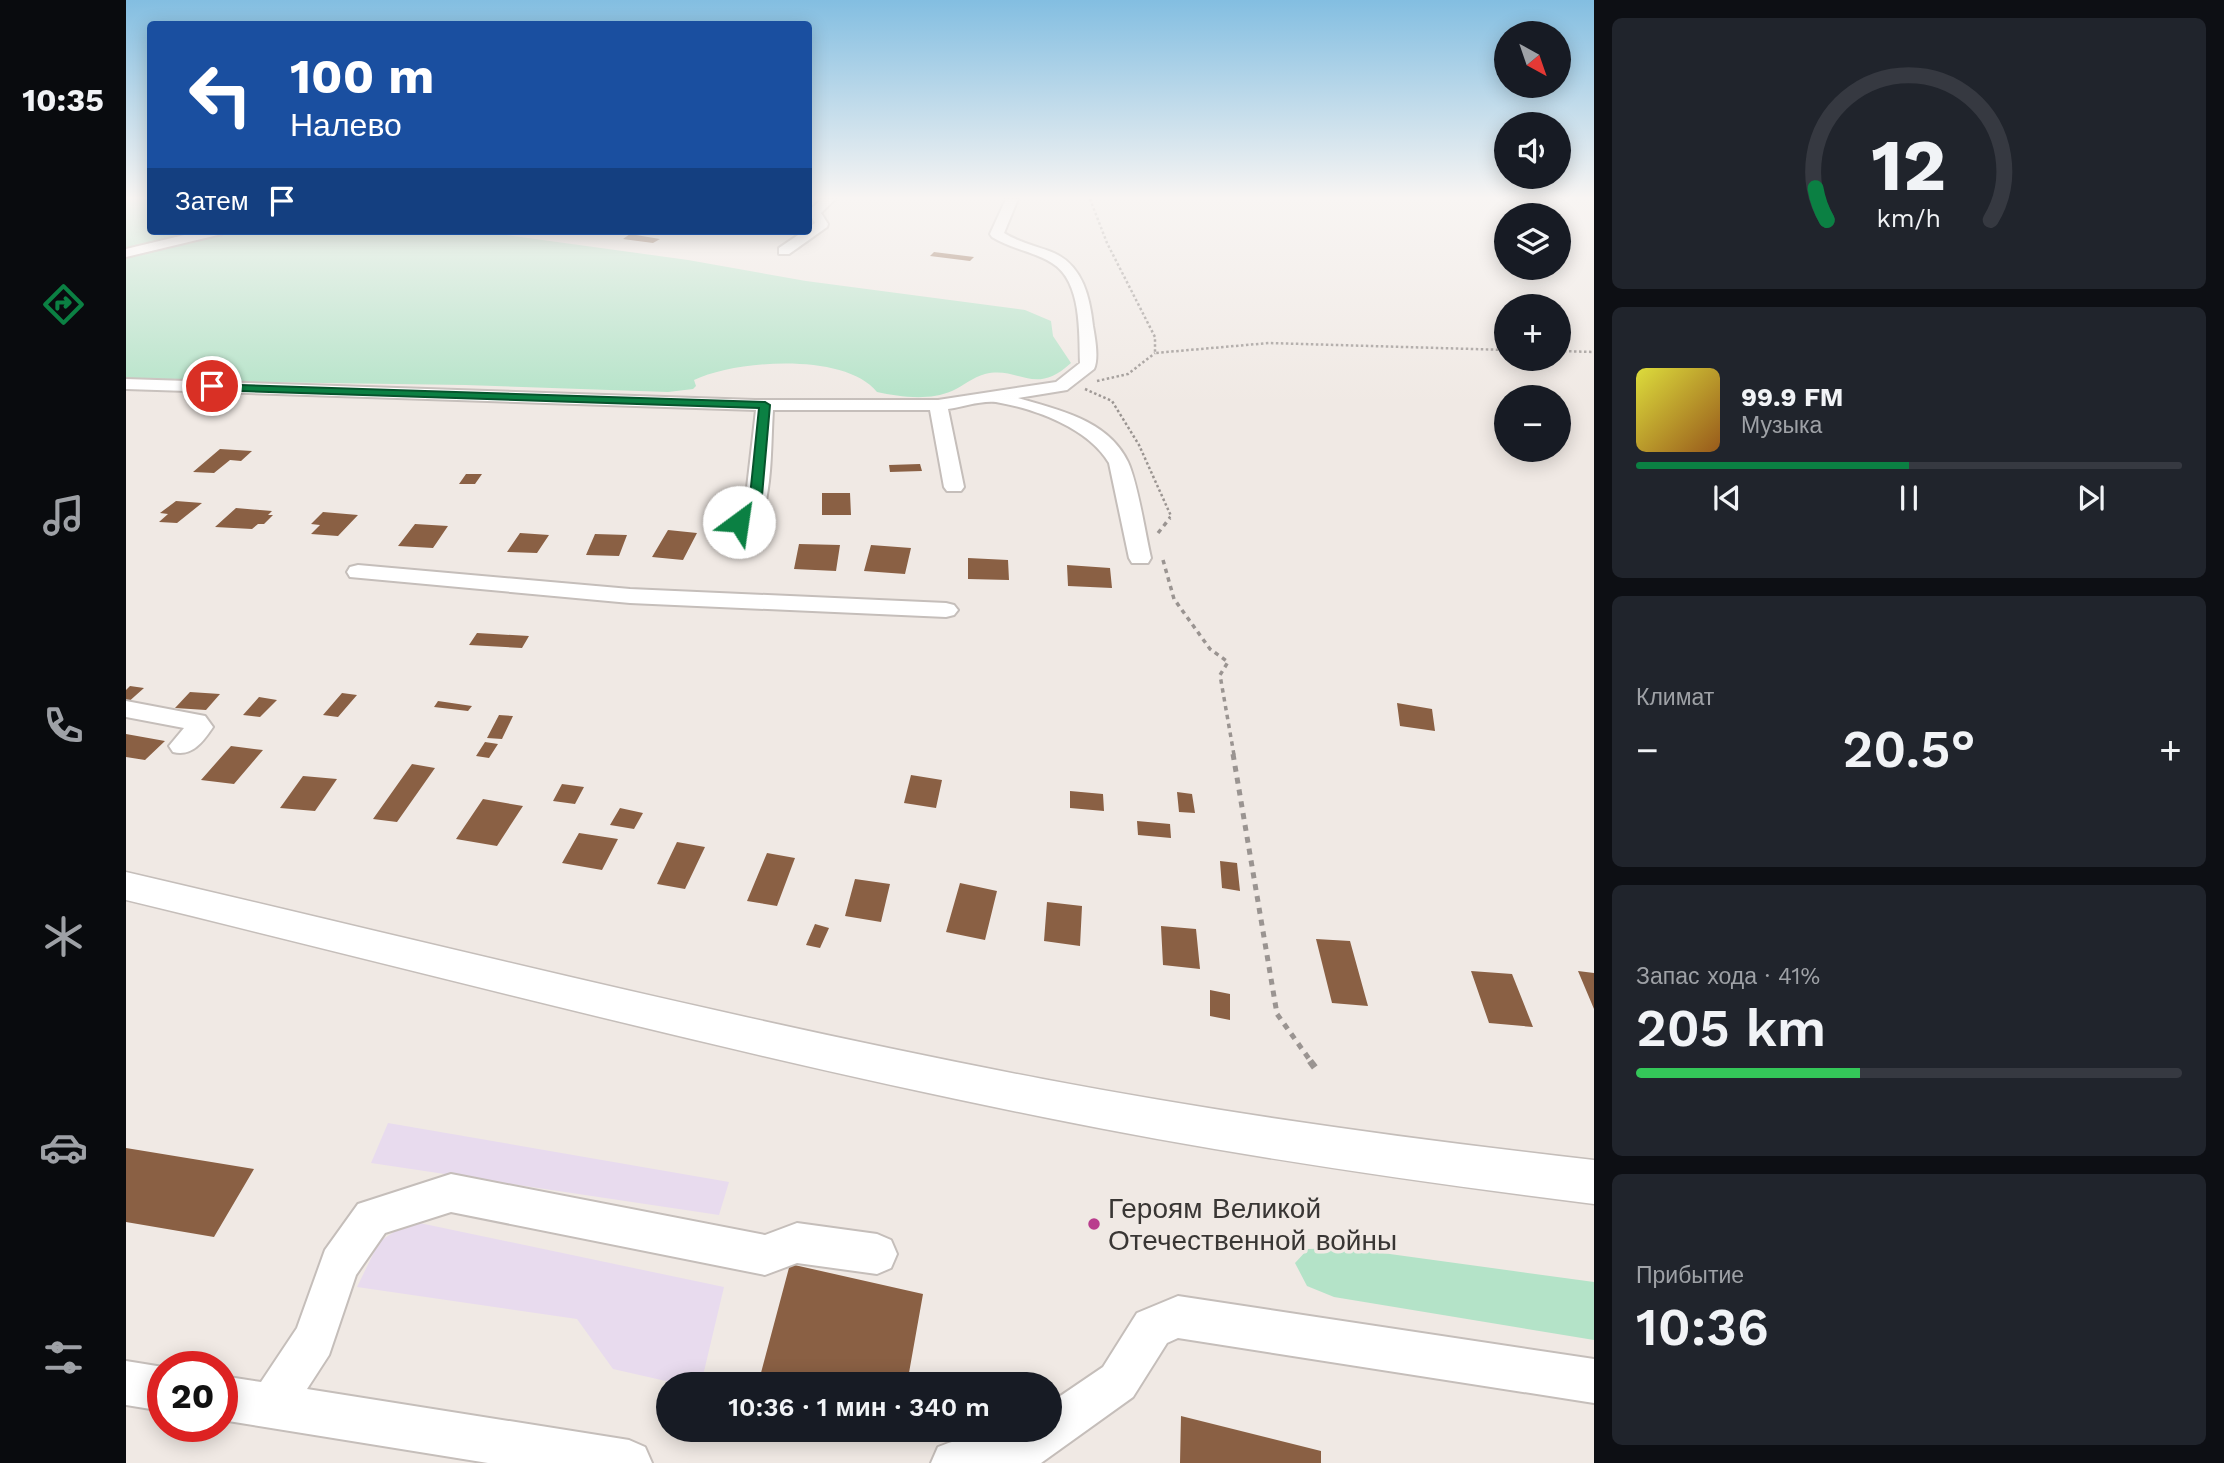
<!DOCTYPE html>
<html lang="ru">
<head>
<meta charset="utf-8">
<style>
  body { margin:0; font-family:"Work Sans",sans-serif; background:#20242c; color:#f1f3f6; height:100vh; display:flex; flex-direction:column; font-size:26px; white-space:nowrap }
  * { box-sizing:border-box; margin:0 }
  p { font-size:23px; color:#9ea1a6 }
  .icon { flex:none; width:38px; height:38px; fill:none; stroke:currentColor; stroke-width:2; stroke-linecap:round; stroke-linejoin:round }
  .map { position:relative; flex:1; overflow:hidden }
  .drawer { display:flex; flex-direction:column; gap:18px; padding:18px; background:#0d0f14; width:630px }
  .drawer>* { flex:none }
  .banner { position:absolute; left:21px; top:21px; width:665px; height:214px; border-radius:7px; box-shadow:0 4px 18px #0003; background:#1a4fa0; color:#fff; overflow:hidden }
  .needle { width:46px; rotate:140deg }
  .fabs { position:absolute; left:1368px; top:21px; display:grid; gap:14px }
  .fabs a { display:grid; place-items:center; width:77px; height:77px; border-radius:50%; background:#171b24; box-shadow:0 4px 18px #0003; font-size:35px }
  .speed { position:absolute; left:21px; top:1351px; display:flex; gap:14px; font-size:35px; font-weight:700; text-align:center }
  .speed>* { display:grid; place-content:center; width:91px; height:91px; border-radius:50%; background:#171b24; box-shadow:0 4px 18px #0003; line-height:1 }
  .speed .limit { border:10px solid #d22; background:#fff; color:#111 }
  .pin { position:absolute; display:grid; place-items:center; width:60px; height:60px; color:#fff; margin:-30px; border:4px solid #fff; border-radius:50%; box-shadow:0 2px 7px #0007 }
  .me { position:absolute; width:77px; margin:-38px; rotate:31deg; stroke-linejoin:round; filter:drop-shadow(0 0 5px #0008) }
  .turn { display:flex; align-items:center; gap:24px; height:147px; padding:0 28px; font-size:32px }
  .turn .icon { width:91px; height:91px; stroke-width:2.5 }
  .turn b { display:block; font-size:49px; line-height:60px }
  .then { display:flex; align-items:center; height:66px; padding:0 28px; background:#0003; gap:14px; font-size:26px }
  .big { font-size:52px; font-weight:600; line-height:1.1 }
  .drawer .tile { flex:1; display:flex; flex-direction:column; justify-content:center; gap:10px; min-width:0; padding:0 24px; border-radius:10px; background:#20242c }
  .drawer .dial { align-items:center; gap:0 }
  .dial svg { height:182px; overflow:visible; fill:none; stroke:#363941; stroke-width:7; stroke-linecap:round; text-anchor:middle }
  .dial text { fill:#f1f3f6; stroke:none }
  .song { display:flex; align-items:center; gap:21px }
  .cover { width:84px; height:84px; border-radius:10px; background:linear-gradient(135deg,hsl(60 70% 55%),hsl(30 70% 35%)) }
  .played { height:7px; border-radius:4px; background:linear-gradient(90deg,#0b8043 50%,#363941 50%) }
  .keys { display:flex; justify-content:space-around; direction:ltr }
  .heat { display:flex; justify-content:space-between; align-items:center; font-size:38px; direction:ltr }
  .charge { height:10px; border-radius:5px; background:linear-gradient(90deg,#34c759 41%,#363941 0) }
  .trip { position:absolute; left:530px; top:1372px; width:406px; height:70px; border-radius:35px; background:#171b24; box-shadow:0 4px 18px #0003; font-weight:600; line-height:70px; text-align:center }
  main { display:flex; flex:1; min-height:0 }
  .menu { display:flex; flex-direction:column; width:126px; justify-content:space-around; align-items:center; background:#090b0e; color:#9ea1a6 }
  .menu .icon { width:49px; height:49px }
  .menu .active { color:#0b8043 }
  .menu b { font-size:32px; color:#f1f3f6 }
  .map>svg:first-child { display:block }
</style>
</head>
<body>
<main>
<nav class="menu">
<b>10:35</b>
<svg class="icon active" aria-label="directions" viewBox="0 0 24 24"><path d="M12 3l9 9-9 9-9-9zM9 14v-3h6M13 9l2 2-2 2"/></svg>
<svg class="icon" aria-label="music" viewBox="0 0 24 24"><path d="M9 18V5l10-2v13"/><circle cx="6" cy="18" r="3"/><circle cx="16" cy="16" r="3"/></svg>
<svg class="icon" aria-label="phone" viewBox="0 0 24 24"><path d="M5 4h4l2 5-3 2q2 4 5 5l2-3 5 2v4C11 20 4 13 5 4z"/></svg>
<svg class="icon" aria-label="climate" viewBox="0 0 24 24"><path d="M12 3v18M4 7l16 10M4 17L20 7"/></svg>
<svg class="icon" aria-label="car" viewBox="0 0 24 24"><path d="M5 17H2v-5l4-1 3-4h7l3 4 3 1v5h-3M9 17h6M6 11h13"/><circle cx="7" cy="17" r="2"/><circle cx="17" cy="17" r="2"/></svg>
<svg class="icon" aria-label="filters" viewBox="0 0 24 24"><path d="M4 7h16M4 17h16"/><circle cx="9" cy="7" r="2"/><circle cx="15" cy="17" r="2"/></svg>
</nav>
<div class="map">
<svg width="1468" height="1463" viewBox="0 0 1468 1463">
  <rect width="100%" height="100%" fill="#f0e9e4"/>
  <path fill="#e8dbee" d="M262,1123L603,1182L593,1215L245,1163Z
    M284,1221L598,1287L575,1384H553L487,1369L451,1319L231,1287L253,1242Z"/>
  <path fill="#b4e3c8" d="M0,199H24V231H87L0,250Z
    M103,231H352L562,260L680,281L899,310L925,321L927,336L945,363C908,397 894,366 859,374C847,377 837,386 826,391C803,401 774,397 751,392C719,352 610,360 568,380L570,386L567,389L542,392L339,385L0,380V257Z
    M1220,1248L1468,1282V1340L1208,1297L1181,1286L1169,1263L1182,1249Z"/>
  <path fill="#8a6044" d="M504,234L534,239L527,243L497,239Z
    M808,252L848,257L844,261L804,256Z
    M94,449L126,451L115,461L104,460L88,473L67,472Z
    M794,464L796,471L764,472L763,465Z
    M340,474H356L349,484H333Z
    M696,493H724L725,515H696Z
    M50,501L76,503L51,523L33,522L42,514L34,513Z
    M110,508L146,511L142,515H147L138,524H132L126,529L89,527Z
    M197,512L232,515L212,536L185,534L194,525L185,524Z
    M289,524L322,526L307,548L272,546Z
    M542,530L571,533L557,560L526,557Z
    M394,533L423,535L411,553L381,552Z
    M469,534L501,535L493,556L460,555Z
    M673,544L714,545L710,571L668,569Z
    M745,545L785,548L779,574L738,571Z
    M842,558L882,560L883,580L842,579Z
    M941,565L984,568L986,588L942,586Z
    M351,633L403,636L396,648L343,645Z
    M4,686L18,688L0,704V690Z
    M64,692L94,694L80,710L49,708Z
    M216,693L231,695L212,717L197,715Z
    M133,697L151,700L134,717L117,715Z
    M312,701L346,706L342,711L308,707Z
    M1271,703L1306,709L1309,731L1274,726Z
    M373,715L387,716L376,739L361,738Z
    M0,734L39,741L19,760L0,757Z
    M359,742L372,744L363,758L350,756Z
    M105,746L137,750L108,784L75,780Z
    M286,764L309,768L271,822L247,819Z
    M785,775L816,780L810,808L778,803Z
    M177,776L211,779L189,811L154,808Z
    M436,784L458,787L449,804L427,801Z
    M944,791L977,794L978,811L944,808Z
    M1051,792L1066,794L1069,813L1053,812Z
    M357,799L397,806L371,846L330,839Z
    M494,808L517,813L508,829L484,825Z
    M1011,821L1044,824L1045,838L1012,835Z
    M453,833L492,839L476,870L436,863Z
    M551,842L579,847L559,889L531,884Z
    M641,853L669,858L651,906L621,901Z
    M1094,861L1111,863L1114,891L1096,888Z
    M729,879L764,884L755,922L719,916Z
    M834,883L871,891L859,940L820,932Z
    M921,902L956,906L954,946L918,941Z
    M689,924L703,928L694,948L680,945Z
    M1035,926L1070,929L1074,969L1037,965Z
    M1190,939L1224,941L1242,1006L1206,1003Z
    M1345,971L1386,974L1407,1027L1363,1023Z
    M1452,971L1468,973V1009Z
    M1084,990L1104,994V1020L1084,1016Z
    M0,1148L128,1169L88,1237L0,1222Z
    M664,1264L797,1294L781,1384H632Z
    M1055,1416L1195,1451V1463H1054Z"/>
  <g fill="none" stroke-linecap="round" stroke-linejoin="round">
    <defs>
      <path id="minor" d="M696,199H709L695,213L702,224L701,227L663,254H653V248L678,231H682V228L689,223L682,211Z
        M880,199H892L878,233C894,243 911,246 928,253C957,266 964,298 967,326C969,338 973,358 968,369L941,390L892,398C933,410 982,420 1002,462C1012,484 1019,532 1025,558L1022,563H1006L1003,558L983,463C962,428 910,409 870,402C856,400 836,407 822,409L838,487L835,491H821L818,487L804,410H647C645,441 646,475 639,505C636,518 619,530 606,526L603,522L619,505L630,410L0,389V379L629,400H812L930,382L954,363C953,333 956,281 926,263C907,251 885,249 866,237L864,234Z
        M75,231H97L96,234L0,257V249Z
        M232,565L504,589L820,603L828,605L832,610L828,615L820,617L504,603L224,577L221,572L224,567Z
        M0,701L79,716L87,727C77,742 66,757 47,752L43,746L58,728L0,717Z
        M325,1174L639,1235L671,1223L751,1234L765,1240L771,1254L765,1268L751,1274L671,1263L639,1275L325,1212L259,1233L230,1275L203,1355L181,1389L503,1440L519,1447L526,1463H362L96,1420V1376L135,1382L171,1328L199,1250L232,1204Z
        M1052,1296L1468,1359V1403L1052,1338L1041,1343L1007,1397L915,1463H805L812,1447C848,1432 885,1430 924,1430V1403L977,1367L1011,1313Z
        M0,1361L37,1367V1411L0,1405Z"/>
      <path id="major" d="M0,872C305,943 609,1020 917,1079C1100,1114 1284,1139 1468,1160V1204C1283,1181 1099,1154 917,1117C609,1055 305,974 0,900Z"/>
    </defs>
    <use href="#minor" stroke="#c5beba" stroke-width="4"/>
    <use href="#major" stroke="#c5beba" stroke-width="3"/>
    <path stroke="#9a9491" stroke-width="2.5" stroke-dasharray="2.5 2.5" stroke-linecap="butt" d="M964,199L981,243L1029,337V353L1143,343L1381,350
      M1433,351L1468,352
      M971,381L1002,374L1029,353
      M959,389L986,401L1013,445L1045,516L1042,519"/>
    <path stroke="#9a9491" stroke-width="3.5" stroke-dasharray="4.5 4.5" stroke-linecap="butt" d="M1032,533L1044,518
      M1037,560L1048,599L1084,649L1102,662L1094,675L1108,755"/>
    <path stroke="#9a9491" stroke-width="5" stroke-dasharray="6 6" stroke-linecap="butt" d="M1107,754L1151,1014L1186,1063"/>
    <path stroke="#9a9491" stroke-width="7" stroke-dasharray="8 8" stroke-linecap="butt" d="M1184,1061L1190,1069"/>
    <use href="#minor" fill="#fff" fill-rule="evenodd"/>
    <use href="#major" fill="#fff" fill-rule="evenodd"/>
  </g>
  <linearGradient id="sky" x2="0" y2="1"><stop stop-color="#83bee1"/><stop offset="0.49" stop-color="#f8f5f3"/><stop offset="1" stop-color="#f8f5f3" stop-opacity="0"/></linearGradient>
  <rect width="1468" height="404" fill="url(#sky)"/>
  <path fill="#0b8043" stroke="#07532c" stroke-width="2" d="M82,384L639,402L644,405L635,507L617,524H608L607,522L623,506L633,408L86,390L82,389Z"/>
  <circle fill="#b93d8d" stroke="#f0e9e4" stroke-width="2.5" cx="968" cy="1224" r="7"/>
  <g text-anchor="middle" stroke-width="7" stroke-linejoin="round" paint-order="stroke">
    <g font-size="28" fill="#393634" stroke="#f0e9e4" text-anchor="start">
      <text x="982" y="1218">Героям Великой<tspan x="982" dy="32">Отечественной войны</tspan></text>
    </g>
  </g>
</svg>
<div class="fabs">
<a><svg class="needle" viewBox="-14 -14 28 28"><path d="M0-13l5 13h-10z" fill="#e53935"/><path d="M0 13l5-13h-10z" fill="#9ea1a6"/></svg></a>
<a><svg class="icon" aria-label="sound" viewBox="0 0 24 24"><path d="M4 9h4l5-4v14l-5-4H4zM17 9q2 3 0 6"/></svg></a>
<a><svg class="icon" aria-label="layers" viewBox="0 0 24 24"><path d="M12 4l9 5-9 5-9-5zM3 14l9 5 9-5"/></svg></a>
<a>+</a>
<a>−</a>
</div>
<div class="speed"><div class="limit">20</div></div>
<div class="pin" style="left:86px;top:386px;background:#d93025"><svg class="icon" aria-label="arrive" viewBox="0 0 24 24"><path d="M6 21V4h12l-3 4 3 4H6"/></svg></div>
<svg class="me" style="left:613px;top:522px" viewBox="-20 -20 40 40"><circle r="19" fill="#fff"/><path d="M0-13L10 11 0 6-10 11z" fill="#0b8043"/></svg>
<div class="trip">10:36 · 1 мин · 340 m</div>
<div class="banner">
<div class="turn"><svg class="icon" aria-label="left" viewBox="0 0 24 24"><path d="M17 20v-9H6M10 6l-5 5 5 5"/></svg><div><b>100 m</b>Налево</div></div>
<div class="then">Затем<svg class="icon" aria-label="arrive" viewBox="0 0 24 24"><path d="M6 21V4h12l-3 4 3 4H6"/></svg></div>
</div>
</div>
<section class="drawer">
<div class="tile dial"><svg viewBox="0 0 100 80">
<path d="M14 69A42 42 0 1 1 86 69"/>
<path d="M14 69A42 42 0 0 1 9 55" stroke="#0b8043"/>
<text x="50" y="56" font-size="32" font-weight="700">12</text>
<text x="50" y="72" font-size="11">km/h</text>
</svg></div>
<div class="tile">
<div class="song"><i class="cover"></i><div><b>99.9 FM</b><p>Музыка</p></div></div>
<div class="played"></div>
<div class="keys"><svg class="icon" aria-label="previous" viewBox="0 0 24 24"><path d="M18 5L8 12l10 7zM5 5v14"/></svg><svg class="icon" aria-label="pause" viewBox="0 0 24 24"><path d="M8 5v14M16 5v14"/></svg><svg class="icon" aria-label="next" viewBox="0 0 24 24"><path d="M6 5l10 7-10 7zM19 5v14"/></svg></div>
</div>
<div class="tile"><p>Климат</p>
<div class="heat"><a>−</a><b class="big">20.5°</b><a>+</a></div>
</div>
<div class="tile"><p>Запас хода · 41%</p><b class="big">205 km</b><div class="charge"></div></div>
<div class="tile"><p>Прибытие</p><b class="big">10:36</b></div>
</section>
</main>
</body>
</html>
